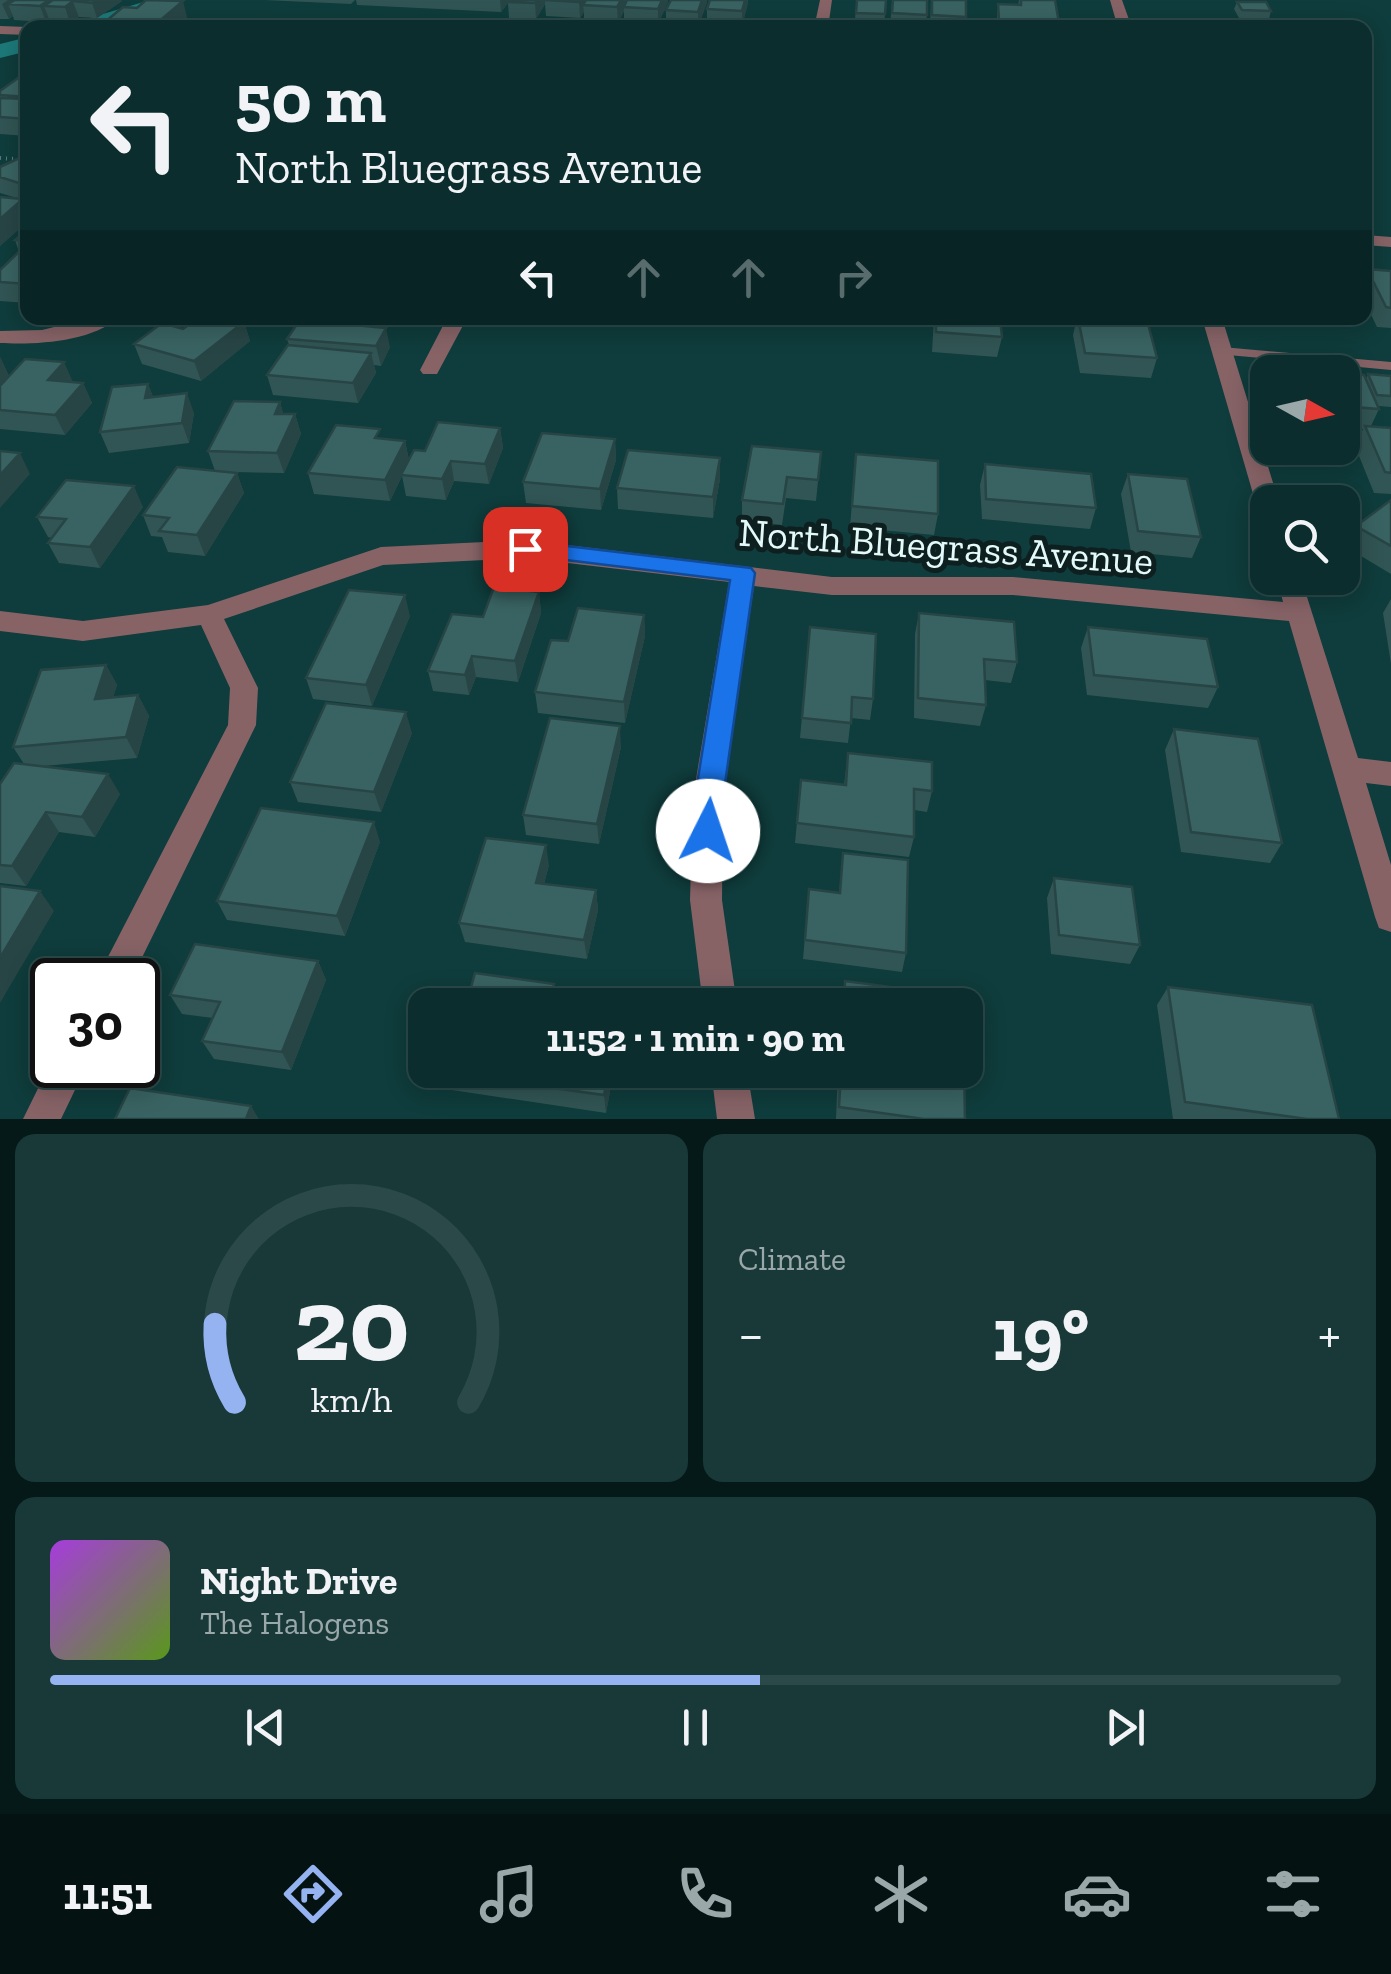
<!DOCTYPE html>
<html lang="en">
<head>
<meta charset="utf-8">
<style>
  body { margin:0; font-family:"Zilla Slab",serif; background:#193939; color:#f1f3f6; height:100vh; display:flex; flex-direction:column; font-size:38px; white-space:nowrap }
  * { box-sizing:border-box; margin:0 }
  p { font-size:32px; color:#9aa8aa }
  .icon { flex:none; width:55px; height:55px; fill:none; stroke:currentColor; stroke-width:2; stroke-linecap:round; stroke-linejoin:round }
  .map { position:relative; height:1119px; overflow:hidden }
  .details { display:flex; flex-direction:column; gap:15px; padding:15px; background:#061919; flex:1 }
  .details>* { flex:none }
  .guide { position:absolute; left:20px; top:20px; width:1352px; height:305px; border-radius:20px; box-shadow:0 5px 25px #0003,0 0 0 2px #2b4949; background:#0b2d2d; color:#f1f3f6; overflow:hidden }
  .needle { width:65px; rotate:98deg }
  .tools { position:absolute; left:1250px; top:355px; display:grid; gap:20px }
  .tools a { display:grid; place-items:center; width:110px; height:110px; border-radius:20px; background:#0b2d2d; box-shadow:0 5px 25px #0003,0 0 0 2px #2b4949; font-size:50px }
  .speed { position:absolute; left:30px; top:958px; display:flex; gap:20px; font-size:50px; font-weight:700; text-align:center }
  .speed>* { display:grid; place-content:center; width:130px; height:130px; border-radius:50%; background:#0b2d2d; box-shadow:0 5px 25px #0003,0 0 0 2px #2b4949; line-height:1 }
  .speed .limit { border:5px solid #111; border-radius:15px; background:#fff; color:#111 }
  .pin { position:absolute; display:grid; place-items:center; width:85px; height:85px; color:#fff; margin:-42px; border-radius:20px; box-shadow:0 5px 15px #0006 }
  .me { position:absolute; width:110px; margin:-55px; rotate:4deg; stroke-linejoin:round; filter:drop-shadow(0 0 8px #0008) }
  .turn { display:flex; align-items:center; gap:35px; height:210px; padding:0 50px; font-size:45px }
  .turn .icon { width:130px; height:130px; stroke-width:2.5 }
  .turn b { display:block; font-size:70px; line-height:85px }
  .lanes { display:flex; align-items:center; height:95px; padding:0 50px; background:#0003; justify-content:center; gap:50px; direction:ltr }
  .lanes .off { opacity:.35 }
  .big { font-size:75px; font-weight:800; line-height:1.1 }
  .details .card { flex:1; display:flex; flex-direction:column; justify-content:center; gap:15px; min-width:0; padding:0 35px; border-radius:20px; background:#193939 }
  .details .dial { align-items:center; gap:0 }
  .dial svg { height:260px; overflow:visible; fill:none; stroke:#2b4949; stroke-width:7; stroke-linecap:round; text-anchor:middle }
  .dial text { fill:#f1f3f6; stroke:none }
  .song { display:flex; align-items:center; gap:30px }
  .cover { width:120px; height:120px; border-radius:15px; background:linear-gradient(135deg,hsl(280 70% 55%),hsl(90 70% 35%)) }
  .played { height:10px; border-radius:5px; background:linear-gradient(90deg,#95b2f1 55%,#2b4949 55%) }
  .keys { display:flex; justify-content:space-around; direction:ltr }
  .heat { display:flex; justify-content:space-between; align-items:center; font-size:55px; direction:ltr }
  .details .tiles { flex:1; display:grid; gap:15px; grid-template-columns:1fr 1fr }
  .card:last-child { grid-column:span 2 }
  .trip { position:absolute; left:408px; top:988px; width:575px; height:100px; border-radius:20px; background:#0b2d2d; box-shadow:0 5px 25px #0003,0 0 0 2px #2b4949; font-weight:800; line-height:100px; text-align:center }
  .menu { display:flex; height:160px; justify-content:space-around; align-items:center; background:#041212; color:#9aa8aa }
  .menu .icon { width:70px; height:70px }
  .menu .current { color:#95b2f1 }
  .menu b { font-size:45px; color:#f1f3f6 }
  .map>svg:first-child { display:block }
</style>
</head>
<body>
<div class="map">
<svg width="1391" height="1119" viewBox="0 0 1391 1119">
  <rect width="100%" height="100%" fill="#0f3c3c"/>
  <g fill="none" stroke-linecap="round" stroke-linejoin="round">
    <path fill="#1d7979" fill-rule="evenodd" d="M150,0H182L179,4L105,28L80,25L83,20Z
      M28,37V51L0,58V44Z"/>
    <path stroke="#597e7e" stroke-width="4" stroke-dasharray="1 5" stroke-linecap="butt" d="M0,158L28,160"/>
    <path fill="#876366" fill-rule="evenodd" d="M1222,347L1391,362V370L1217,354V348Z"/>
    <path fill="#876366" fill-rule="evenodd" d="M820,0H832L828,28H814Z
      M1110,0H1122L1132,28H1118Z
      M0,26L28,27L30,28L28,35L0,34Z
      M1365,235L1391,237V247L1365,245Z
      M91,318H118C91,342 35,345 0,343V331L42,330Z
      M447,318H467L437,374H423L420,370Z
      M1202,318H1222L1279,502H1268V512L1256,504Z
      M525,540L832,577H1013L1283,602L1277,578H1301L1358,758L1391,762V786L1366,783L1391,865V932L1379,928L1375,917L1289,621L1013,595H832L754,586L723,797L722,900L737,1005H703L690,900L693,797L729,582L525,558L383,565L224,619L258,688L256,725L131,980H96L228,725L230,688L201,625L83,641L0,631V611L83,621L208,605L381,547Z
      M52,1060V1065H87L61,1119H23Z
      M711,1070H747L755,1119H717Z"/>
  </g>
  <path fill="#315554" d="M0,0L122,1L97,18L79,17L70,23L50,22L49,19L46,22L14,20L13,16L9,19H0Z
    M264,0H355L351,4Z
    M356,0H668V2L658,24L624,23V11L618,23L584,21V12L580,18L546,16L545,4L536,19L509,18L508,3L501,12L357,5Z
    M671,0H707L698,27L666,26V10Z
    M710,0H748L742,27L707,25V9Z
    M857,0H886L884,28H854Z
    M892,0L927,15L925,28H890Z
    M931,0H966V17L965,28H930Z
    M1019,0H1055L1058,28H996L998,4L1018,5Z
    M1237,2L1271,11L1269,19L1239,18L1234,9Z
    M187,17L175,28H100V26Z
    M28,71V136L0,134V95L23,78L22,75Z
    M28,154V202L24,200L28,209V221L0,246V197L17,198L0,193V167Z
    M28,229V303L0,301V270L19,252L15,240Z
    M1367,269L1391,271V328L1377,327L1365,302V274Z
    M194,318H271L264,327L245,325L250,341L201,381L142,364L134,344L183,329L195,320Z
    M301,318H369L367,321L356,320L357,326L390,347L381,366L374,365L376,373L358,403L273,395L267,375L289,345L287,339Z
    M934,318H1000L1002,337L997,357L932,352Z
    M1073,318H1157L1154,325L1148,324L1157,358L1151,378L1080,373L1073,335L1077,318Z
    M0,357L9,376L83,383L92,403L65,435L0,429Z
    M1342,373L1366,379L1368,374L1391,376V407L1378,406L1379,409L1371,426L1391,428V494L1374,493L1355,446L1363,429L1342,427Z
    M148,384L153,397L194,413L189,443L109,453L100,432Z
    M280,402L283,414H295L301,434L284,473L234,472L237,473L244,493L205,556L168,552L162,537L151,536L143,515L215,471L208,451Z
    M500,428L503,448L489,484L454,481L446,500L406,496L402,476L390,501L314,494L308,473L382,439L405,441L409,460L425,451Z
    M615,439L616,460L601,510L526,503L523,482Z
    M821,452L816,501L786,498L782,525L742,520V500Z
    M856,454L938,514L934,535L850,527Z
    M985,464L1096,508L1090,529L982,519L980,485Z
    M1128,474L1201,537L1192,558L1131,552L1121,494Z
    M720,479L713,518L618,509L617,488Z
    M1391,500V574L1346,547L1356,526Z
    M143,507L100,568L59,563L48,543L52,538L48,537L37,517Z
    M539,592L541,613L518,682L476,677L469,695L433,691L428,671L483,617Z
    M1391,599V664L1383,613Z
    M919,613L1017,662L1011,683L985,680L986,705L980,726L914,718L915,634Z
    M644,615L645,636L625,723L538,713L535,692L568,641Z
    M410,616L372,706L313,699L306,678Z
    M810,627L873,699L870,720L851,718L848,743L800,738Z
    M1088,627L1218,687L1208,708L1087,695L1081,648Z
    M106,665L117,685L113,697L138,695L149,716L137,758L43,766L120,794L95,837L59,832L26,886L0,883V784L24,764L13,747Z
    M1174,729L1282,843L1270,863L1181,852L1165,750Z
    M412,733L381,812L298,802L290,782Z
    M621,747L599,844L526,835L523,815Z
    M848,753L932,791L927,812L914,810V837L909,857L795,843L801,780L844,785Z
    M380,842L345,936L227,920L217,901Z
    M843,853L906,953L902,972L803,959L809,889L839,893Z
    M549,865L544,884L596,890L598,910L587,959L465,942L459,923Z
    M1054,878L1140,945L1130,964L1051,954L1047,898Z
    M318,961L326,980L291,1070L214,1059L202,1041L213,1018L182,1014L170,995Z
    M1168,987L1339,1119H1173L1157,1005Z
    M614,1070L606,1113L452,1090L446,1073Z
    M838,1070H964L965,1119H836Z"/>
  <path fill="#284545" d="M8,0H37L8,4L13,16L9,19L2,4Z
    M49,0H77L73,2L79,17L70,23L65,7L44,6L49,19L46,22L40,6Z
    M96,0H121L122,1L97,18L92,3Z
    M500,0H510L501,12Z
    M537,0H548L545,1V4L536,19L535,3Z
    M581,0H590L583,5L584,12L580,18L579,2Z
    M621,0H629L624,7V11L618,23L617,7Z
    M662,0H668V2L658,24V9Z
    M702,0H707V3L698,28V12Z
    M745,0H748V4L742,27V11Z
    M183,1L187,17L175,28H158L156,24Z
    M23,199L28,209V221L0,246V219Z
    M262,318H271L264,327Z
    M347,318H356L358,327L343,324Z
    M244,322L250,341L201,381L194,361Z
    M386,328L390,347L381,366L376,346Z
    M371,353L376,373L358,403L353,383Z
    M0,357L9,376L0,386Z
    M64,362L73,382L48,380Z
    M83,383L92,403L65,435L55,415Z
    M148,384L156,404L145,398Z
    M187,393L194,413L189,443L182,423Z
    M280,402L286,423L275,414Z
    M295,414L301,434L284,473L277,453Z
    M500,428L503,448L489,484L485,464Z
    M615,439L616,460L601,510L600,489Z
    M405,441L409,461L390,501L385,480Z
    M20,453L30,474L0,508V475Z
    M720,458V479L713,518V497Z
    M451,461L454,481L446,500L442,479Z
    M237,473L244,493L205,556L197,535Z
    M134,486L143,507L100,568L90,547Z
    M539,592L541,613L518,682L515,661Z
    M405,595L410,616L372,706L366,685Z
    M644,615L645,636L625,723L624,702Z
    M472,656L476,677L469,695L465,675Z
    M106,665L117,685L106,719L95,699Z
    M138,695L149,716L137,758L126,737Z
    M406,712L412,733L381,812L374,792Z
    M620,726L621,747L599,844L597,824Z
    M108,774L120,794L95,837L82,817Z
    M46,812L59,832L26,886L12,866Z
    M374,822L380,842L345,936L337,916Z
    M546,845L549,865L539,902L536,883Z
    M596,890L598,910L587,959L584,940Z
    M40,891L54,911L0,1003V958Z
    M318,961L326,980L291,1070L282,1052Z
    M554,984L556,1005H549Z
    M609,1070H614L606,1113L604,1095Z
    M251,1106L259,1119H246Z"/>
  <path fill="#396362" stroke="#284545" stroke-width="2.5" d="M15,0H49L40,6L8,4Z
    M53,0H96L92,3L73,1L65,7L44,6Z
    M146,0L183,1L156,24L142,23L137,27L100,26L123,7L137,8Z
    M509,0H537L535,3L508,2Z
    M545,0H581L579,2Z
    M586,0H621L617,7L583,5Z
    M627,0H662L658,9L624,7Z
    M671,0H702L698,12L666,10Z
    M710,0H745L742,11L707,9Z
    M857,0H886L885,14L856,13Z
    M893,0H927V15L892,13Z
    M932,0H966V17L932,15Z
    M1021,0H1055L1059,23L999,20L998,4L1021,5Z
    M1237,2H1266L1271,11L1242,10Z
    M587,22L596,28H564Z
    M620,23L637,24L635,28H617Z
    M18,78L28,79V97L0,95V91Z
    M0,98L28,99V119L0,117Z
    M28,154V186L0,177V167Z
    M0,197L23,199L0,219Z
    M28,229V241L15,240Z
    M24,247L28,248V284L0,282V270Z
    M1367,269L1391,271V308L1386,307Z
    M198,318H229L244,322L194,361L134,344L162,323L183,329Z
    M301,318H347L343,324L386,328L376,346L287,339Z
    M936,318H1000L1002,337L936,332Z
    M1078,318L1147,320L1157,358L1085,353Z
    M288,345L371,353L353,383L267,375Z
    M25,359L64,362L48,380L83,383L55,415L0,410V386Z
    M1342,373L1364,375L1379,409L1342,406Z
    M1368,374L1391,376V396L1377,395Z
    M148,384L145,398L187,393L182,423L100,432L112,387Z
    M234,401L280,402L275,414H295L277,453L208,451Z
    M438,422L500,428L485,464L451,461L442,479L401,475L414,450L425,451Z
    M336,425L380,429L375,438L405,441L385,480L308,473Z
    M1365,426L1391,428V473L1385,472Z
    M542,433L615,439L600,489L523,482Z
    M752,446L821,452L818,480L787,477L783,504L742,500Z
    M628,450L720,458L713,497L617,488Z
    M0,451L20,453L0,475Z
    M856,454L938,461V514L852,506Z
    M985,464L1091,474L1096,508L986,499Z
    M177,467L237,473L197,535L159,531L169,518L143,515Z
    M1128,474L1187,479L1201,537L1138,531Z
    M66,480L134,486L90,547L48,543L66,519L37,517Z
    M1391,500V546L1356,526Z
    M494,587L539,592L515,661L472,656L465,675L428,671L452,614L483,617Z
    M349,590L405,595L366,685L306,678Z
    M578,608L644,615L624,702L535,692L551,640L568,641Z
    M919,613L1014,622L1017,662L984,659L986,705L918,698Z
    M810,627L876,634L873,699L852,697L851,723L802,718Z
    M1088,627L1207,639L1218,687L1094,675Z
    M106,665L95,699L138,695L126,737L13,747L41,670Z
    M326,703L406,712L374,792L290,782Z
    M550,718L620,726L597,824L523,815Z
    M1174,729L1258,739L1282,843L1191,832Z
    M848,753L932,762V791L914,789V837L797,823L801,780L846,785Z
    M14,763L108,774L82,817L46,812L12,866L0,865V784Z
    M261,808L374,822L337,916L217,901Z
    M486,838L546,845L536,883L596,890L584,940L459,923Z
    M843,853L908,860L906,953L805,940L809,889L840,893Z
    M1054,878L1132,887L1140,945L1059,935Z
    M0,886L40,891L0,958Z
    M195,944L318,961L282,1052L202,1041L220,1002L170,995Z
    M475,973L554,984L549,1005H466Z
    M845,981L906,989V1005H844Z
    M1168,987L1312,1005L1339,1119H1307L1185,1102Z
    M447,1070H609L604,1095L446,1073Z
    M841,1070H964L965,1119H924L839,1107Z
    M130,1088L251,1106L246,1119H115Z"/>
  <path fill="#1a73e8" stroke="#114b97" stroke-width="2.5" d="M525,541L751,568L755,573L717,840L708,843L698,840L693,831L695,797L730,580L517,554L513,549L517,544Z"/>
  <g text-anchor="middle" stroke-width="10" stroke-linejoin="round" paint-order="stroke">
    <g font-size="40" fill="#e4fafa" stroke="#0e1f1f">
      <text transform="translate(946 546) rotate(4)" y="14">North Bluegrass Avenue</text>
    </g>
  </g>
</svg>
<div class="tools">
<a><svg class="needle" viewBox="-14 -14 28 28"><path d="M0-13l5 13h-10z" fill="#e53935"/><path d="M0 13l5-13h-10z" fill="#9aa8aa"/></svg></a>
<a><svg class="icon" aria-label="search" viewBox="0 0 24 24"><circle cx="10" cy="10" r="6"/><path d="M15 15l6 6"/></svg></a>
</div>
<div class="speed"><div class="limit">30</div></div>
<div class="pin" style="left:525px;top:549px;background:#d93025"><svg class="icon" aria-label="arrive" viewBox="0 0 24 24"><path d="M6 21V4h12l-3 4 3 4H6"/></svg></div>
<svg class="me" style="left:708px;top:831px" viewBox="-20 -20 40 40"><circle r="19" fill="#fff"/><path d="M0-13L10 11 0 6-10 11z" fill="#1a73e8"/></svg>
<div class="trip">11:52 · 1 min · 90 m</div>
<div class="guide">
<div class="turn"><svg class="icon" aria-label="left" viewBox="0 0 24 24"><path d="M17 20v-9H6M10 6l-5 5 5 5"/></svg><div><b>50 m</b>North Bluegrass Avenue</div></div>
<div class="lanes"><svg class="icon" aria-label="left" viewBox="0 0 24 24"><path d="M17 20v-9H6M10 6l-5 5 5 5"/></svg><svg class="icon off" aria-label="ahead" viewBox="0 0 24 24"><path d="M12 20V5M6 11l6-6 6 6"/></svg><svg class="icon off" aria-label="ahead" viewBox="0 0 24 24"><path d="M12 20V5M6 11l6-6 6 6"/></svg><svg class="icon off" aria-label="right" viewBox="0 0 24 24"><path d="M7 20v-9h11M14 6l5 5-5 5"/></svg></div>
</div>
</div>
<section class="details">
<div class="tiles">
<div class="card dial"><svg viewBox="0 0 100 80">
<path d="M14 69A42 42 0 1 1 86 69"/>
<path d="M14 69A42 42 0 0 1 8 45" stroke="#95b2f1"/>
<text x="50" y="56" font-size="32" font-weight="700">20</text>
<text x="50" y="72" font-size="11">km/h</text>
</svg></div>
<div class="card"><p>Climate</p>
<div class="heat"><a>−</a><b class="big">19°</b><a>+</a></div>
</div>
<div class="card">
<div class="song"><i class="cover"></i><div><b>Night Drive</b><p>The Halogens</p></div></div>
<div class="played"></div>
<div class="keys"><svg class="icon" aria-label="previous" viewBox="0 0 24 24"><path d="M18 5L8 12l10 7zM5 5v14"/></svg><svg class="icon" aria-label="pause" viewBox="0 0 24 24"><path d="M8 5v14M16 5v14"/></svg><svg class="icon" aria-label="next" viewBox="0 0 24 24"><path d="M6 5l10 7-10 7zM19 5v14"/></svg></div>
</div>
</div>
</section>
<nav class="menu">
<b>11:51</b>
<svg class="icon current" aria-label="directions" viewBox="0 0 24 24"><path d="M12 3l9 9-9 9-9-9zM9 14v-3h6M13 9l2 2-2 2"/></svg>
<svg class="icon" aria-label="music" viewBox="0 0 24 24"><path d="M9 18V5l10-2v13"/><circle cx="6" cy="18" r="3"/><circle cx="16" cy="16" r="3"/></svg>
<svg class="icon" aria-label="phone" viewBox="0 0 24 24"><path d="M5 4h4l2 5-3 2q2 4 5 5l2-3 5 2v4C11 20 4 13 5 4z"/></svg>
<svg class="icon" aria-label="climate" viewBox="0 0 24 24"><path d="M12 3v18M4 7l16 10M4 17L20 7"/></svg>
<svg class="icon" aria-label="car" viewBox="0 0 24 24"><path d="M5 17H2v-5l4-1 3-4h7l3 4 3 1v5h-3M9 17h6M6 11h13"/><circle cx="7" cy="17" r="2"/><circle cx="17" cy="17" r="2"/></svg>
<svg class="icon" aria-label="filters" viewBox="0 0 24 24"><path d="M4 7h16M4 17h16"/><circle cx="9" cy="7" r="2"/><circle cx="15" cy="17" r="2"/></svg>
</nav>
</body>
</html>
